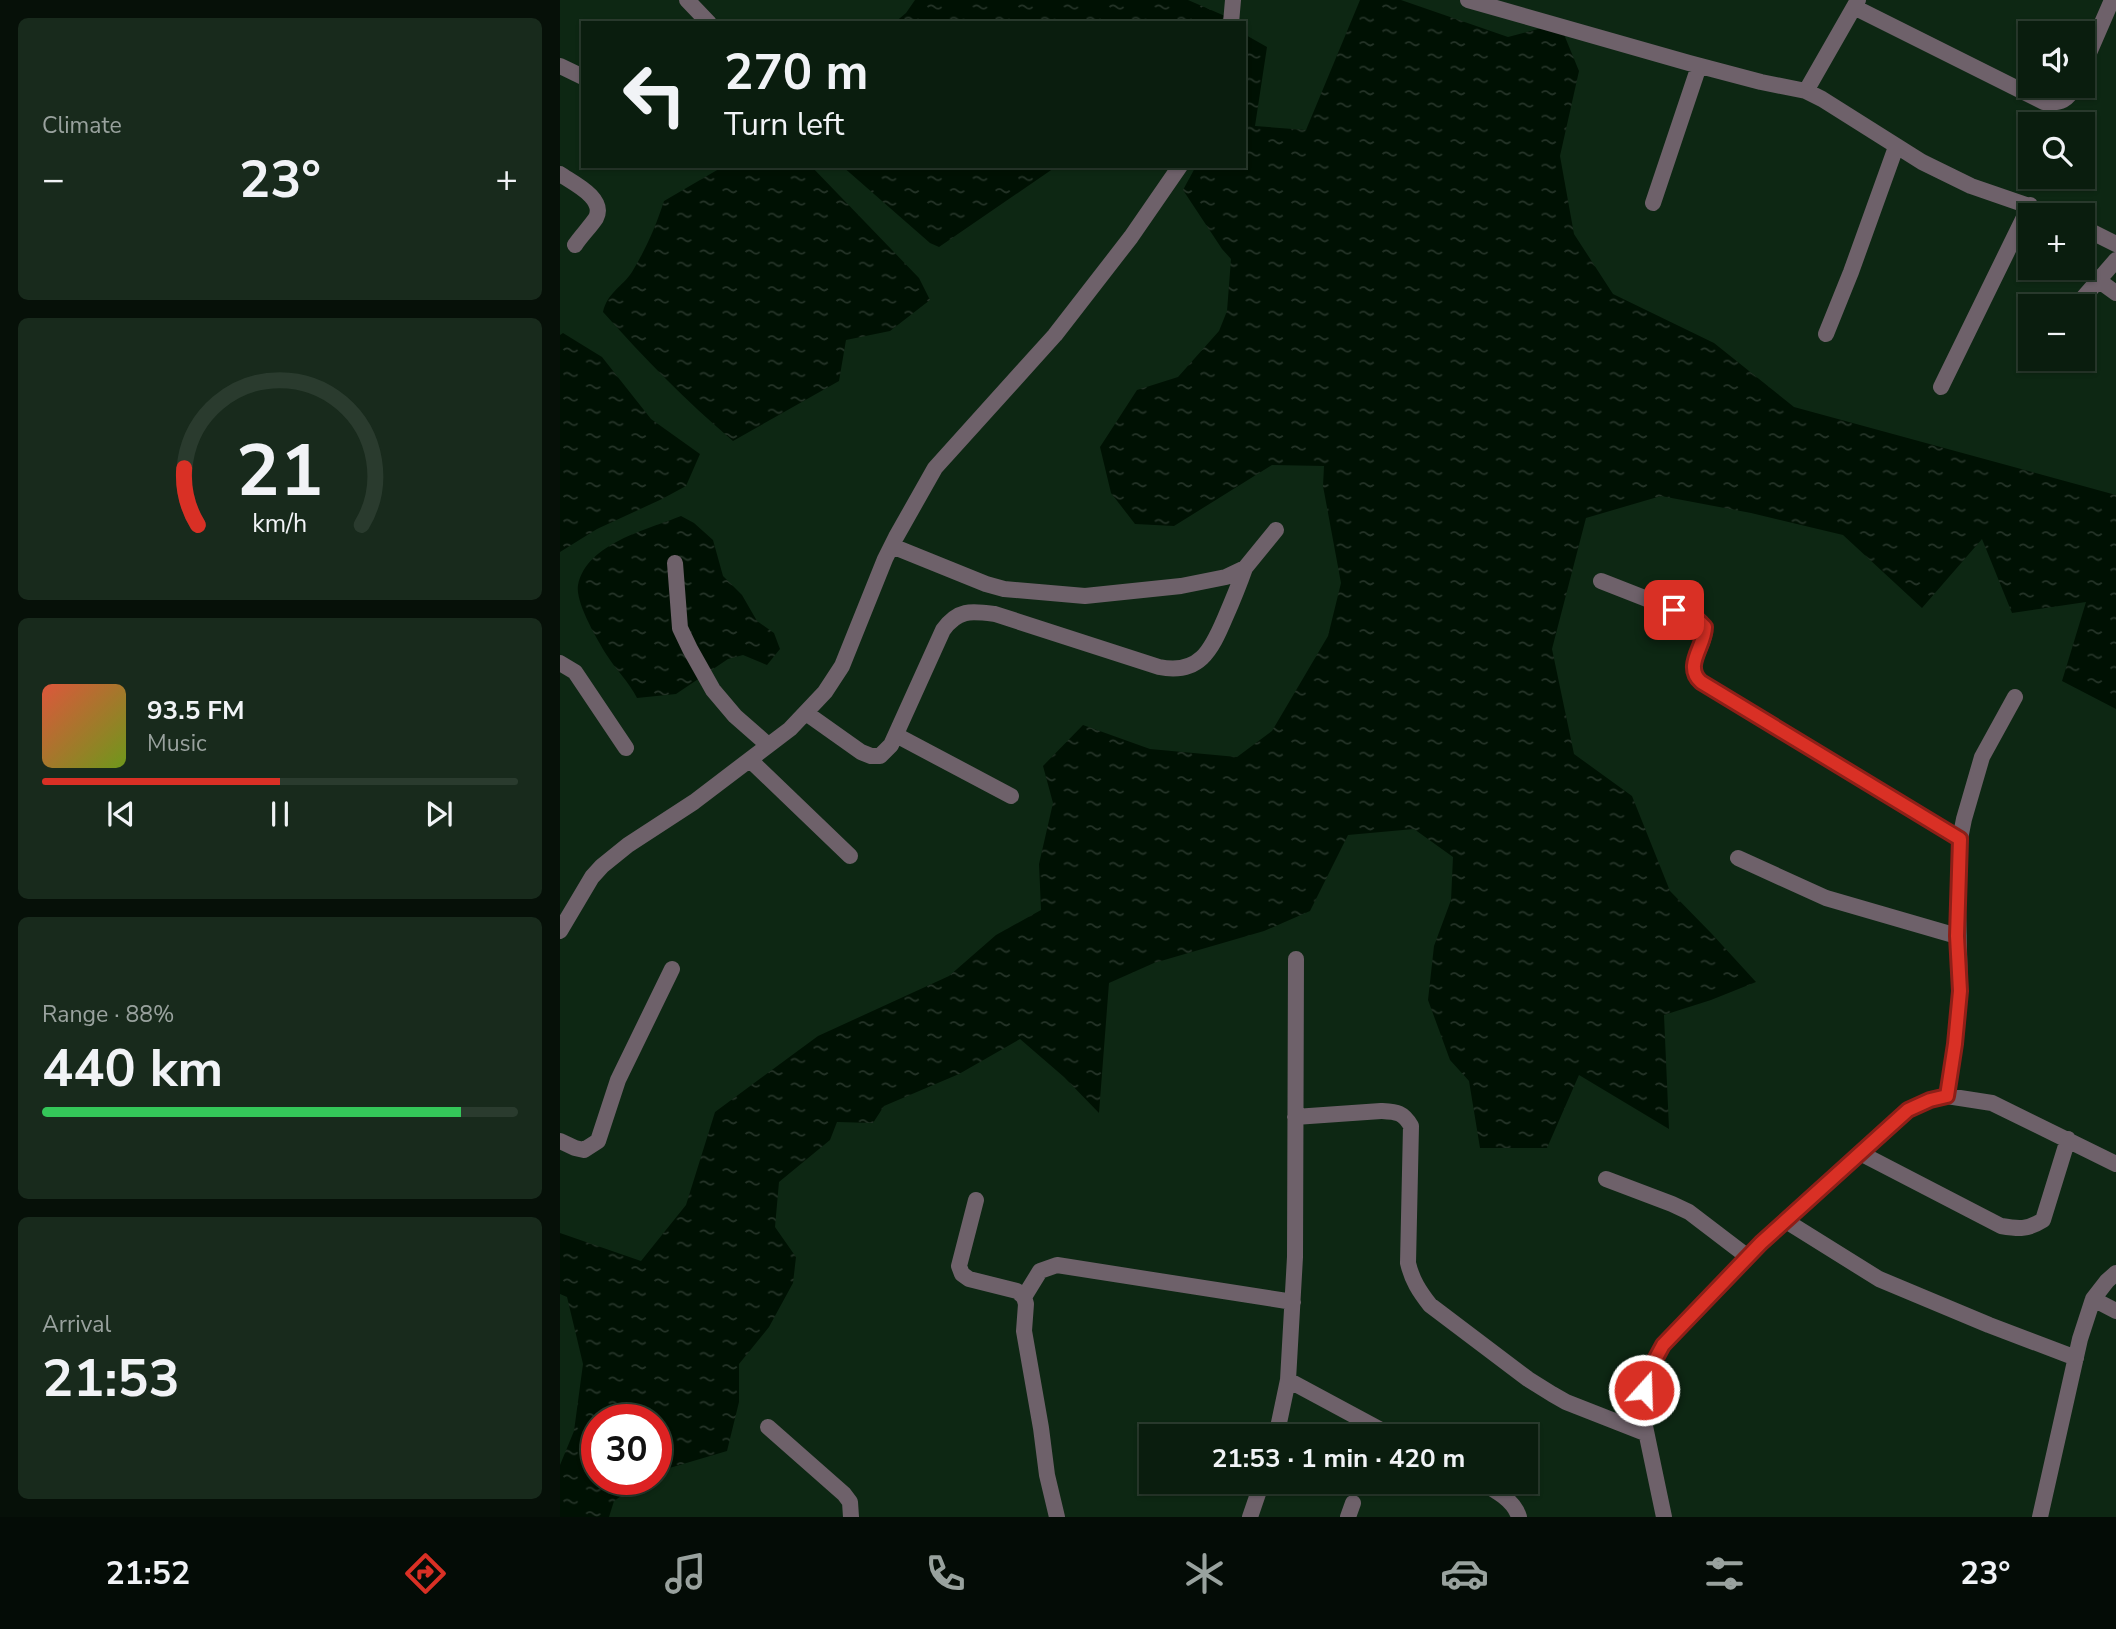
<!DOCTYPE html>
<html lang="en">
<head>
<meta charset="utf-8">
<style>
  body { margin:0; font-family:"Nunito Sans",sans-serif; background:#182a1c; color:#f1f3f6; height:100vh; display:flex; flex-direction:column; font-size:26px; white-space:nowrap }
  * { box-sizing:border-box; margin:0 }
  p { font-size:23px; color:#99a29e }
  .icon { flex:none; width:38px; height:38px; fill:none; stroke:currentColor; stroke-width:2; stroke-linecap:round; stroke-linejoin:round }
  .map { position:relative; flex:1; overflow:hidden }
  .drawer { display:flex; flex-direction:column; gap:18px; padding:18px; background:#061008; width:560px }
  .drawer>* { flex:none }
  .hud { position:absolute; left:21px; top:21px; width:665px; height:147px; border-radius:0px; box-shadow:0 2px 5px #0004,0 0 0 2px #2a3b2e; background:#0a1d0e; color:#f1f3f6; overflow:hidden }
  .tools { position:absolute; left:1458px; top:21px; display:grid; gap:14px }
  .tools a { display:grid; place-items:center; width:77px; height:77px; border-radius:0px; background:#0a1d0e; box-shadow:0 2px 5px #0004,0 0 0 2px #2a3b2e; font-size:35px }
  .speed { position:absolute; left:21px; top:1404px; display:flex; gap:14px; font-size:35px; font-weight:700; text-align:center }
  .speed>* { display:grid; place-content:center; width:91px; height:91px; border-radius:50%; background:#0a1d0e; box-shadow:0 2px 5px #0004,0 0 0 2px #2a3b2e; line-height:1 }
  .speed .limit { border:10px solid #d22; background:#fff; color:#111 }
  .pin { position:absolute; display:grid; place-items:center; width:60px; height:60px; color:#fff; margin:-30px; border-radius:14px; box-shadow:0 4px 10px #0006 }
  .me { position:absolute; width:77px; margin:-38px; rotate:20deg; stroke-linejoin:round; filter:drop-shadow(0 0 5px #0008) }
  .turn { display:flex; align-items:center; gap:24px; height:147px; padding:0 28px; font-size:32px }
  .turn .icon { width:91px; height:91px; stroke-width:2.5 }
  .turn b { display:block; font-size:49px; line-height:60px }
  .big { font-size:52px; font-weight:700; line-height:1.1 }
  .drawer .widget { flex:1; display:flex; flex-direction:column; justify-content:center; gap:10px; min-width:0; padding:0 24px; border-radius:10px; background:#182a1c }
  .drawer .dial { align-items:center; gap:0 }
  .dial svg { height:182px; overflow:visible; fill:none; stroke:#2a3b2e; stroke-width:7; stroke-linecap:round; text-anchor:middle }
  .dial text { fill:#f1f3f6; stroke:none }
  .song { display:flex; align-items:center; gap:21px }
  .cover { width:84px; height:84px; border-radius:10px; background:linear-gradient(135deg,hsl(10 70% 55%),hsl(80 70% 35%)) }
  .played { height:7px; border-radius:4px; background:linear-gradient(90deg,#d93025 50%,#2a3b2e 50%) }
  .keys { display:flex; justify-content:space-around; direction:ltr }
  .heat { display:flex; justify-content:space-between; align-items:center; font-size:38px; direction:ltr }
  .charge { height:10px; border-radius:5px; background:linear-gradient(90deg,#34c759 88%,#2a3b2e 0) }
  .trip { position:absolute; left:579px; top:1424px; width:399px; height:70px; border-radius:0px; background:#0a1d0e; box-shadow:0 2px 5px #0004,0 0 0 2px #2a3b2e; font-weight:700; line-height:70px; text-align:center }
  .tab-bar { display:flex; height:112px; justify-content:space-around; align-items:center; background:#040c06; color:#99a29e }
  .tab-bar .icon { width:49px; height:49px }
  .tab-bar .current { color:#d93025 }
  .tab-bar b { font-size:32px; color:#f1f3f6 }
  main { display:flex; flex:1; min-height:0 }
  .map>svg:first-child { display:block }
</style>
</head>
<body>
<main>
<section class="drawer">
<div class="widget"><p>Climate</p>
<div class="heat"><a>−</a><b class="big">23°</b><a>+</a></div>
</div>
<div class="widget dial"><svg viewBox="0 0 100 80">
<path d="M14 69A42 42 0 1 1 86 69"/>
<path d="M14 69A42 42 0 0 1 8 44" stroke="#d93025"/>
<text x="50" y="56" font-size="32" font-weight="700">21</text>
<text x="50" y="72" font-size="11">km/h</text>
</svg></div>
<div class="widget">
<div class="song"><i class="cover"></i><div><b>93.5 FM</b><p>Music</p></div></div>
<div class="played"></div>
<div class="keys"><svg class="icon" aria-label="previous" viewBox="0 0 24 24"><path d="M18 5L8 12l10 7zM5 5v14"/></svg><svg class="icon" aria-label="pause" viewBox="0 0 24 24"><path d="M8 5v14M16 5v14"/></svg><svg class="icon" aria-label="next" viewBox="0 0 24 24"><path d="M6 5l10 7-10 7zM19 5v14"/></svg></div>
</div>
<div class="widget"><p>Range · 88%</p><b class="big">440 km</b><div class="charge"></div></div>
<div class="widget"><p>Arrival</p><b class="big">21:53</b></div>
</section>
<div class="map">
<svg width="1556" height="1517" viewBox="0 0 1556 1517">
  <defs>
    <pattern id="water-ripples" width="26" height="14" patternUnits="userSpaceOnUse" patternTransform="scale(1.75)"><rect width="26" height="14" fill="#001103"/><path d="M2 4q2-2 4 0t4 0M15 11q2-2 4 0t4 0" fill="none" stroke="#253428"/></pattern>
  </defs>
  <rect width="100%" height="100%" fill="#0d2713"/>
  <path fill="url(#water-ripples)" d="M355,0H628L665,16L663,23H334L346,13Z
    M800,0H841L948,37L982,28L1003,32L1019,71L1000,156L1014,234L1053,294L1154,343L1234,407L1556,495V709L1502,681L1526,602L1452,613L1422,539L1362,608L1283,535L1191,513L1101,496L1026,518L992,649L1014,754L1072,796L1110,891L1152,934L1196,982L1151,1000L1104,1015L1109,1129L1019,1075L987,1148H920L909,1081L890,1060L868,1000L874,946L891,900L893,857L854,829L788,835L750,911L704,931L594,963L549,983L539,1113L504,1077L460,1039L399,1074L324,1106L313,1123L277,1122L270,1140L219,1182L215,1227L236,1257L233,1283L209,1327L179,1364V1402L167,1451L96,1472V1419H37V1479H85L54,1501L49,1517H0V1465L14,1431L23,1364L7,1297L0,1294V1233L81,1261L126,1205L155,1112L258,1036L389,976L436,935L481,910L479,864L493,803L483,766L523,725L590,749L677,757L712,731L768,636L781,583L763,486L764,466L712,465L614,526L575,524L551,493L540,447L577,390L618,377L659,331L667,311L671,259L662,249L623,190L636,166H684V34L707,47L695,126L746,130Z
    M164,166H251L359,278L370,300L330,331L286,340L279,381L173,441C126,401 84,358 43,312C47,293 62,287 72,272C87,247 95,228 104,201Z
    M282,166H497L379,247L370,243Z
    M3,333L42,357L91,419L140,454L126,486L102,499L37,529L0,552V335Z
    M121,516L134,523L153,540L163,576L182,595L197,621L214,633L220,649L207,665L183,655L168,659L116,694L77,698C69,682 56,670 46,654C37,639 15,602 18,585C27,543 87,530 121,516Z"/>
  <g fill="none" stroke-linecap="round" stroke-linejoin="round">
    <path stroke="#6e616a" stroke-width="16" d="M127,0L149,23
      M908,0L1129,63L1201,82L1246,91L1262,99L1362,162L1411,186L1495,215
      M1294,7L1484,102C1501,104 1508,100 1515,86
      M671,23L673,0
      M0,66L23,77
      M1522,69L1552,0
      M1246,91L1298,0
      M0,174C13,183 46,198 36,218C30,227 21,236 15,245
      M1093,203L1139,66
      M1522,227L1556,244
      M1538,280L1556,293
      M1516,306L1556,260
      M1266,334L1291,272L1336,147
      M1381,387L1470,205
      M332,546L426,584L444,589L525,596L621,586L666,577L685,568L716,530
      M115,563L120,628L130,649L153,690L175,716L208,745
      M1041,581L1138,619C1160,636 1118,662 1141,682L1400,839
      M0,663L15,672L66,748
      M246,713L301,752L311,756H320L331,745L383,630C398,609 411,611 435,614L599,667C639,675 651,651 665,618C672,602 679,585 685,568
      M336,735L451,796
      M190,760L290,856
      M1178,858L1266,898L1397,936
      M0,931L32,877L42,866L68,845L134,802L230,729L265,692L282,666L325,559L336,537L375,468L495,335L571,237L620,166
      M1387,1096L1395,1044L1400,991L1398,907L1400,839L1404,819L1422,757L1455,697
      M735,1117L821,1111C837,1112 843,1112 851,1126L848,1263C852,1280 859,1291 870,1305L968,1379L992,1394L1006,1402L1085,1433
      M0,1141L15,1148L24,1150L38,1141L58,1080L112,969
      M1300,1153L1441,1226C1459,1229 1467,1230 1483,1220L1508,1139
      M1046,1179L1112,1204L1129,1212L1188,1257
      M416,1200L399,1266L402,1274L409,1279L457,1291L464,1297L466,1304L464,1331L481,1428L487,1475L497,1517
      M1226,1221L1319,1279L1429,1325L1516,1358
      M464,1297L480,1271L497,1265L733,1302
      M1533,1299L1556,1311
      M728,1380L834,1437
      M208,1427L284,1494L290,1502L291,1517
      M716,1437L728,1380L735,1257L736,959
      M920,1482C935,1490 954,1500 959,1517
      M690,1517L702,1482
      M788,1517L793,1503
      M1104,1517L1082,1412L1084,1390L1090,1369L1103,1345L1201,1243L1348,1110L1370,1100L1387,1096L1432,1103L1556,1164
      M1480,1517L1520,1339L1533,1299L1547,1281L1556,1273"/>
  </g>
  <g fill="none" stroke-linecap="round" stroke-linejoin="round">
    <defs>
      <path id="route" d="M1084,1390L1090,1369L1103,1345L1201,1243L1348,1110L1370,1100L1387,1096L1395,1044L1400,991L1397,936L1400,839L1141,682C1123,666 1145,646 1145,627L1138,620L1114,610"/>
    </defs>
    <use href="#route" stroke="#8d1f18" stroke-width="18"/>
    <use href="#route" stroke="#d93025" stroke-width="12"/>
  </g>
</svg>
<div class="tools">
<a><svg class="icon" aria-label="sound" viewBox="0 0 24 24"><path d="M4 9h4l5-4v14l-5-4H4zM17 9q2 3 0 6"/></svg></a>
<a><svg class="icon" aria-label="search" viewBox="0 0 24 24"><circle cx="10" cy="10" r="6"/><path d="M15 15l6 6"/></svg></a>
<a>+</a>
<a>−</a>
</div>
<div class="speed"><div class="limit">30</div></div>
<div class="pin" style="left:1114px;top:610px;background:#d93025"><svg class="icon" aria-label="arrive" viewBox="0 0 24 24"><path d="M6 21V4h12l-3 4 3 4H6"/></svg></div>
<svg class="me" style="left:1084px;top:1390px" viewBox="-20 -20 40 40"><circle r="17" fill="#d93025" stroke="#fff" stroke-width="3"/><path d="M0-11L8 9 0 5-8 9z" fill="#fff"/></svg>
<div class="trip">21:53 · 1 min · 420 m</div>
<div class="hud">
<div class="turn"><svg class="icon" aria-label="left" viewBox="0 0 24 24"><path d="M17 20v-9H6M10 6l-5 5 5 5"/></svg><div><b>270 m</b>Turn left</div></div>
</div>
</div>
</main>
<nav class="tab-bar">
<b>21:52</b>
<svg class="icon current" aria-label="directions" viewBox="0 0 24 24"><path d="M12 3l9 9-9 9-9-9zM9 14v-3h6M13 9l2 2-2 2"/></svg>
<svg class="icon" aria-label="music" viewBox="0 0 24 24"><path d="M9 18V5l10-2v13"/><circle cx="6" cy="18" r="3"/><circle cx="16" cy="16" r="3"/></svg>
<svg class="icon" aria-label="phone" viewBox="0 0 24 24"><path d="M5 4h4l2 5-3 2q2 4 5 5l2-3 5 2v4C11 20 4 13 5 4z"/></svg>
<svg class="icon" aria-label="climate" viewBox="0 0 24 24"><path d="M12 3v18M4 7l16 10M4 17L20 7"/></svg>
<svg class="icon" aria-label="car" viewBox="0 0 24 24"><path d="M5 17H2v-5l4-1 3-4h7l3 4 3 1v5h-3M9 17h6M6 11h13"/><circle cx="7" cy="17" r="2"/><circle cx="17" cy="17" r="2"/></svg>
<svg class="icon" aria-label="filters" viewBox="0 0 24 24"><path d="M4 7h16M4 17h16"/><circle cx="9" cy="7" r="2"/><circle cx="15" cy="17" r="2"/></svg>
<b>23°</b>
</nav>
</body>
</html>
